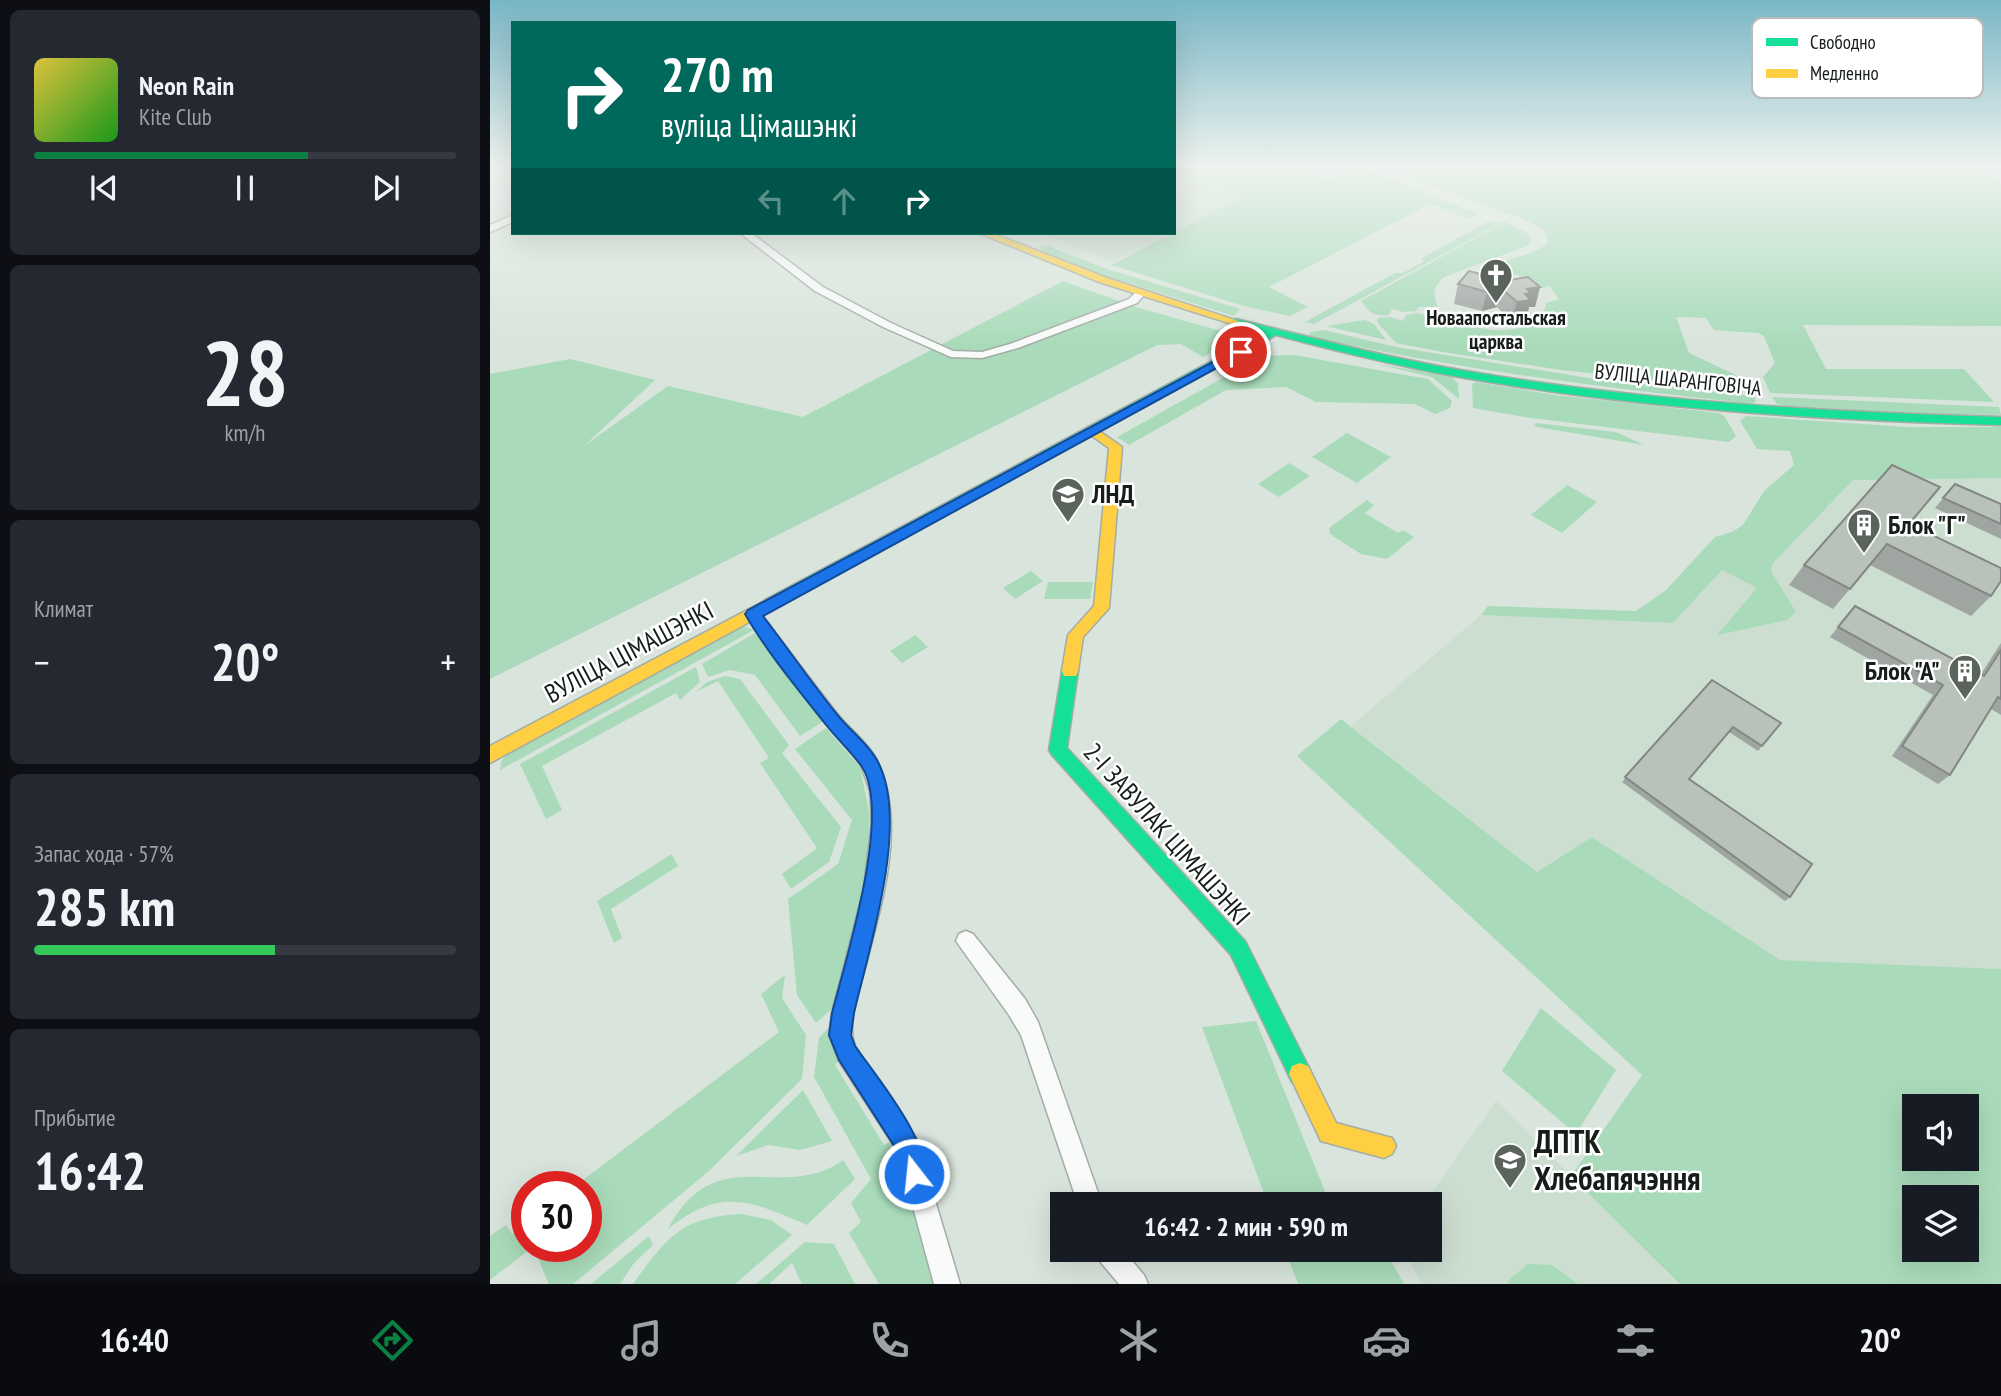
<!DOCTYPE html>
<html lang="ru">
<head>
<meta charset="utf-8">
<style>
  body { margin:0; font-family:"PT Sans Narrow",sans-serif; background:#242831; color:#f1f3f6; height:100vh; display:flex; flex-direction:column; font-size:26px; white-space:nowrap }
  * { box-sizing:border-box; margin:0 }
  p { font-size:23px; color:#9ea1a6 }
  .icon { flex:none; width:38px; height:38px; fill:none; stroke:currentColor; stroke-width:2; stroke-linecap:round; stroke-linejoin:round }
  .map { position:relative; flex:1; overflow:hidden }
  .panel { display:flex; flex-direction:column; gap:10px; padding:10px; background:#0d0f14; width:490px }
  .panel>* { flex:none }
  .top-card { position:absolute; left:21px; top:21px; width:665px; height:214px; border-radius:0px; box-shadow:0 7px 28px #0002; background:#00695c; color:#fff; overflow:hidden }
  .buttons { position:absolute; left:1412px; top:1094px; display:grid; gap:14px }
  .buttons a { display:grid; place-items:center; width:77px; height:77px; border-radius:0px; background:#171b24; box-shadow:0 7px 28px #0002; font-size:35px }
  .speed { position:absolute; left:21px; top:1171px; display:flex; gap:14px; font-size:35px; font-weight:700; text-align:center }
  .speed>* { display:grid; place-content:center; width:91px; height:91px; border-radius:50%; background:#171b24; box-shadow:0 7px 28px #0002; line-height:1 }
  .speed .limit { border:10px solid #d22; background:#fff; color:#111 }
  .pin { position:absolute; display:grid; place-items:center; width:60px; height:60px; color:#fff; margin:-30px; border:4px solid #fff; border-radius:50%; box-shadow:0 2px 7px #0007 }
  .me { position:absolute; width:77px; margin:-38px; rotate:344deg; stroke-linejoin:round; filter:drop-shadow(0 0 5px #0008) }
  .turn { display:flex; align-items:center; gap:24px; height:147px; padding:0 35px; font-size:32px }
  .turn .icon { width:91px; height:91px; stroke-width:2.5 }
  .turn b { display:block; font-size:49px; line-height:60px }
  .lanes { display:flex; align-items:center; height:66px; padding:0 35px; background:#0003; justify-content:center; gap:35px; direction:ltr }
  .lanes .off { opacity:.35 }
  .big { font-size:52px; font-weight:600; line-height:1.1 }
  .panel .card { flex:1; display:flex; flex-direction:column; justify-content:center; gap:10px; min-width:0; padding:0 24px; border-radius:10px; background:#242831 }
  .panel .dial { align-items:center; gap:0 }
  .dial b { font-size:91px; line-height:1 }
  .song { display:flex; align-items:center; gap:21px }
  .cover { width:84px; height:84px; border-radius:10px; background:linear-gradient(135deg,hsl(50 70% 55%),hsl(120 70% 35%)) }
  .played { height:7px; border-radius:4px; background:linear-gradient(90deg,#0b8043 65%,#363941 65%) }
  .keys { display:flex; justify-content:space-around; direction:ltr }
  .heat { display:flex; justify-content:space-between; align-items:center; font-size:38px; direction:ltr }
  .charge { height:10px; border-radius:5px; background:linear-gradient(90deg,#34c759 57%,#363941 0) }
  .trip { position:absolute; left:560px; top:1192px; width:392px; height:70px; border-radius:0px; background:#171b24; box-shadow:0 7px 28px #0002; font-weight:600; line-height:70px; text-align:center }
  .dock { display:flex; height:112px; justify-content:space-around; align-items:center; background:#090b0e; color:#9ea1a6 }
  .dock .icon { width:49px; height:49px }
  .dock .on { color:#0b8043 }
  .dock b { font-size:32px; color:#f1f3f6 }
  main { display:flex; flex:1; min-height:0 }
  .map>svg:first-child { display:block }
</style>
</head>
<body>
<main>
<section class="panel">
<div class="card">
<div class="song"><i class="cover"></i><div><b>Neon Rain</b><p>Kite Club</p></div></div>
<div class="played"></div>
<div class="keys"><svg class="icon" aria-label="previous" viewBox="0 0 24 24"><path d="M18 5L8 12l10 7zM5 5v14"/></svg><svg class="icon" aria-label="pause" viewBox="0 0 24 24"><path d="M8 5v14M16 5v14"/></svg><svg class="icon" aria-label="next" viewBox="0 0 24 24"><path d="M6 5l10 7-10 7zM19 5v14"/></svg></div>
</div>
<div class="card dial"><b>28</b><p>km/h</p></div>
<div class="card"><p>Климат</p>
<div class="heat"><a>−</a><b class="big">20°</b><a>+</a></div>
</div>
<div class="card"><p>Запас хода · 57%</p><b class="big">285 km</b><div class="charge"></div></div>
<div class="card"><p>Прибытие</p><b class="big">16:42</b></div>
</section>
<div class="map">
<svg width="1511" height="1284" viewBox="0 0 1511 1284">
  <rect width="100%" height="100%" fill="#d9e4dc"/>
  <path fill="#cbded0" d="M797,166H857L864,168L835,181Z
    M684,178L724,185L756,195L684,231Z
    M550,233H681L623,262Z
    M1326,469L1511,470V969L1290,960L1102,837L1047,872L861,726L991,615L1183,623Z
    M1006,1101L1190,1284H932L913,1250H940V1204H934Z"/>
  <path fill="#a9dbba" fill-rule="evenodd" d="M684,166H797L835,181L863,169L857,166H869L990,215L978,218L940,204L779,287L818,307L800,316L754,306L621,265L755,195L724,185L715,188L684,178Z
    M887,166H1485L1511,184V326L1313,325L1336,369H1474L1504,402L1280,393L1273,377L1285,363L1274,336L1268,333L1224,330L1216,318L1186,317L1199,353L1250,377L1262,391L1071,370L953,352L906,343L887,322L888,318L901,317L913,321L916,315L928,313L935,315L936,311C951,310 954,315 967,320C995,333 1028,335 1053,317L1056,303L1069,299L1059,286L1052,288L1043,280L1005,268C1013,256 1043,259 1058,242L1055,231L1038,221Z
    M997,222H1013L824,324L815,322L905,273H913L933,262L932,258Z
    M1015,222L1038,233L1041,240L1037,246L954,277C944,286 942,295 948,307H929L926,311L914,312L902,309L899,315C884,316 880,314 871,301Z
    M555,245L617,269L750,309L744,316L603,272L563,257L549,248Z
    M573,281L643,306L730,331L731,347L713,357L691,344L667,345L0,679V374L80,359L165,380L94,446L178,386L313,417Z
    M875,320L884,324L896,340L836,326Z
    M834,330L906,347L1099,378L1264,396L1266,401L1263,404C1113,388 965,369 818,336L821,332Z
    M804,355L938,379L962,401L960,408L945,414L925,404L826,402L796,387L736,390L639,445L627,437L772,356Z
    M882,363L961,377L968,383L969,399L942,377Z
    M986,382L1065,395L1229,413L1235,417L1246,436L1239,442L1041,418L983,408L982,384Z
    M1282,397L1509,407L1511,415L1370,412L1297,407L1287,404Z
    M1256,416L1418,427H1511V478L1363,480L1283,563L1281,571L1306,612L1297,620L1227,635L1267,588L1232,570L1183,623L991,615L998,606L1146,611L1176,590L1225,537L1242,532L1253,525L1274,491L1304,465L1300,451L1267,449L1250,421Z
    M1046,423L1126,432L1154,445L1047,427L1044,426Z
    M857,433L901,457L867,483L822,457Z
    M799,463L820,476L789,497L768,484Z
    M1077,485L1107,502L1072,533L1041,515Z
    M877,500L884,505L875,513L908,533L913,530L924,537L897,559L871,554L840,534L839,528Z
    M541,571L553,581L525,599L513,588Z
    M558,582H603L600,599H554Z
    M255,627L264,630L10,770L12,760L17,754L246,629Z
    M265,633L334,721L310,736L265,675L240,670L218,677L212,664Z
    M425,635L438,647L412,663L400,651Z
    M206,667L210,682L190,700L186,693L52,766L72,810L56,819L30,764Z
    M235,676L250,679L299,745L292,753L351,827L339,862L301,889L292,874L327,848L270,763L279,758L228,681L206,692L217,682Z
    M851,719L1047,872L1102,837L1290,960L1511,969V1284H1190L1081,1176L1152,1075L807,756ZM1424,1106H1477V1158H1424ZM1424,1197H1477V1250H1424Z
    M336,728L370,767L380,817L375,882L346,1005L326,1023L307,995L298,899L348,864L362,820L305,749Z
    M182,854L188,866L121,909L132,938L124,943L107,901Z
    M295,975L292,998L316,1035L312,1079L220,1170L83,1284H59L43,1247L0,1280V1236L16,1225L22,1234L37,1223V1246H96V1186H85L289,1032L271,994Z
    M1051,1008L1126,1070L1086,1134L1012,1071Z
    M766,1021L840,1204H778L712,1027Z
    M337,1029L344,1030L350,1059L345,1065L394,1145L400,1142L415,1158L443,1284H389L359,1233L371,1222L361,1203L381,1179L324,1077L329,1038Z
    M313,1090L342,1141L310,1150L278,1145L246,1156Z
    M353,1160L365,1179L317,1225C261,1201 231,1186 178,1229C226,1138 293,1204 353,1160Z
    M251,1214L281,1220L302,1235L245,1284H143C176,1238 191,1217 251,1214Z
    M159,1236L163,1245L144,1263L130,1284H101Z
    M315,1242L344,1244L365,1284H312L302,1263L279,1284H266Z
    M795,1250H858L862,1257L875,1250H895L914,1284H808Z
    M1038,1264L1062,1265L1088,1284H1017L1021,1278Z"/>
  <g fill="none" stroke-linecap="round" stroke-linejoin="round">
    <defs>
      <path id="street" d="M0,166H6L0,169Z
        M23,215V222L0,232V225Z
        M250,233H261L333,287L401,323L463,351L492,352L520,344L639,299L646,292L655,294L647,303L528,348L492,358L461,357L393,327L325,291Z
        M263,608L268,610C295,645 321,681 349,716C362,732 381,745 389,765C416,827 391,906 375,968C369,992 356,1022 365,1046L427,1140L470,1284H444L408,1152L349,1061L339,1035L342,1013L374,888L382,821L380,791L371,765L327,713L258,618L255,614Z
        M476,931L483,934L535,999L548,1022L612,1204H588L531,1035L519,1015L466,941L469,934Z
        M604,1250H633L654,1275L658,1284H629L608,1259Z"/>
      <path id="fast" d="M746,319C828,339 910,361 994,374C1165,402 1338,412 1511,417V425C1338,420 1164,410 993,381C923,370 854,353 786,335L285,608H275L272,604L275,600L774,333L742,324V320Z
        M580,665L586,666L588,671L577,748L755,941L818,1066L821,1074L818,1082L810,1085L802,1082L741,955L562,755L559,750L572,671L574,666Z"/>
      <path id="slow" d="M489,233H502L617,278L751,322L742,324L609,282Z
        M602,426L632,447L619,608L593,637L588,671L586,676H574L572,671L578,635L604,606L619,448L598,433V427Z
        M280,598L288,604L285,608L0,763V746Z
        M810,1063L818,1066L846,1123L902,1138L906,1146L902,1154L894,1158L831,1141L799,1074L802,1066Z"/>
    </defs>
    <use href="#street" stroke="#a4aca6" stroke-width="3"/>
    <use href="#fast" stroke="#a4aca6" stroke-width="3"/>
    <use href="#slow" stroke="#a4aca6" stroke-width="3"/>
    <use href="#street" fill="#f9fbfa" fill-rule="evenodd"/>
    <use href="#fast" fill="#16e098" fill-rule="evenodd"/>
    <use href="#slow" fill="#ffcf43" fill-rule="evenodd"/>
  </g>
  <path fill="#9fa6a1" d="M1015,281L1050,287L1045,307H1039L1036,320L1021,322L1007,307L992,311L964,304L968,284Z
    M1465,484L1511,504V539L1445,508Z
    M1419,524L1501,596L1481,616L1380,565L1343,609L1299,585L1314,565Z
    M1365,606L1491,674L1511,643V715L1501,709L1460,775L1448,784L1402,756L1443,695L1340,637Z
    M1222,680L1291,723L1268,751L1239,732L1199,779L1300,897L1295,901L1132,782Z"/>
  <path fill="#828783" d="M1050,287L1045,307H1039L1036,320L1021,322L1027,302L1037,289Z
    M1011,288L1007,307L992,311L997,292Z"/>
  <path fill="#b9c1bb" stroke="#828783" stroke-width="2" d="M979,271L1015,281L1038,277L1050,287L1037,289L1041,293L1035,294L1041,300L1027,302L1011,288L997,292L968,284Z
    M1402,465L1450,487L1419,524L1511,568V581L1501,596L1397,544L1360,589L1314,565Z
    M1465,484L1511,504V524L1453,498Z
    M1365,606L1494,676L1511,650V699L1508,697L1460,775L1412,746L1453,685L1348,627Z
    M1222,680L1291,723L1272,746L1243,727L1199,779L1322,864L1300,897L1135,777Z"/>
  <linearGradient id="sky" x2="0" y2="1"><stop stop-color="#79b6c5"/><stop offset="0.48" stop-color="#eef3ef"/><stop offset="1" stop-color="#eef3ef" stop-opacity="0"/></linearGradient>
  <rect width="1511" height="345" fill="url(#sky)"/>
  <path fill="#1a73e8" stroke="#114b97" stroke-width="2" d="M747,349L756,352L273,616C299,650 323,685 350,718C362,732 380,746 388,762C420,823 379,948 364,1013L361,1035L365,1046C385,1075 447,1149 433,1183L424,1186L416,1183L408,1152L349,1060L339,1035L342,1013C356,959 402,814 372,767C362,752 348,740 337,726C311,693 276,651 255,614L258,610Z"/>
  <defs>
    <symbol id="church-pin" viewBox="-11 -11 22 30"><path d="M0 17L-7.5 6A9.5 9.5 0 1 1 7.5 6Z" fill="#5b635d" stroke="#fff"/><path d="M-1.2-6h2.4v3.5h3.3v2.4h-3.3V6h-2.4V-.1h-3.3v-2.4h3.3Z" fill="#fff"/></symbol>
    <symbol id="school-pin" viewBox="-11 -11 22 30"><path d="M0 17L-7.5 6A9.5 9.5 0 1 1 7.5 6Z" fill="#5b635d" stroke="#fff"/><path d="M0-5L7-2L0 1L-7-2ZM-4 1L0 2.5L4 1V4Q0 6-4 4Z" fill="#fff"/></symbol>
    <symbol id="building-pin" viewBox="-11 -11 22 30"><path d="M0 17L-7.5 6A9.5 9.5 0 1 1 7.5 6Z" fill="#5b635d" stroke="#fff"/><path d="M-4-6H4V6H1V3H-1V6H-4ZM-2.5-4.3h1.7v1.8h-1.7ZM.8-4.3h1.7v1.8H.8ZM-2.5-1h1.7V.8h-1.7ZM.8-1h1.7V.8H.8Z" fill="#fff"/></symbol>
    <symbol id="university-pin" viewBox="-11 -11 22 30"><path d="M0 17L-7.5 6A9.5 9.5 0 1 1 7.5 6Z" fill="#5b635d" stroke="#fff"/><path d="M0-5L7-2L0 1L-7-2ZM-4 1L0 2.5L4 1V4Q0 6-4 4Z" fill="#fff"/></symbol>
  </defs>
  <g fill-rule="evenodd">
    <use href="#church-pin" x="987" y="256" width="38" height="52"/>
    <use href="#school-pin" x="559" y="475" width="38" height="52"/>
    <use href="#building-pin" x="1355" y="506" width="38" height="52"/>
    <use href="#building-pin" x="1456" y="652" width="38" height="52"/>
    <use href="#university-pin" x="1001" y="1141" width="38" height="52"/>
  </g>
  <g text-anchor="middle" stroke-width="5" stroke-linejoin="round" paint-order="stroke">
    <g font-size="21" font-weight="bold" fill="#171e19" stroke="#fff">
      <text x="1006" y="325">Новаапостальская<tspan x="1006" dy="24">царква</tspan></text>
    </g>
    <g font-size="21" fill="#171e19" stroke="#fff">
      <text transform="translate(1188 380) rotate(6)" y="7">ВУЛІЦА ШАРАНГОВІЧА</text>
    </g>
    <g font-size="26" font-weight="bold" fill="#171e19" stroke="#fff" text-anchor="start">
      <text x="602" y="503">ЛНД</text>
      <text x="1398" y="534">Блок "Г"</text>
      <text x="1450" y="680" text-anchor="end">Блок "А"</text>
    </g>
    <g font-size="26" fill="#171e19" stroke="#fff">
      <text transform="translate(139 652) rotate(-28)" y="9">ВУЛІЦА ЦІМАШЭНКІ</text>
      <text transform="translate(677 834) rotate(48)" y="9">2-І ЗАВУЛАК ЦІМАШЭНКІ</text>
    </g>
    <g font-size="32" font-weight="bold" fill="#171e19" stroke="#fff" text-anchor="start">
      <text x="1044" y="1153">ДПТК<tspan x="1044" dy="37">Хлебапячэння</tspan></text>
    </g>
  </g>
  <rect x="1262" y="18" width="231" height="80" rx="10" fill="#fff" stroke="#b9bcba" stroke-width="2"/>
  <rect x="1276" y="38" width="32" height="8" fill="#16e098"/>
  <rect x="1276" y="69" width="32" height="9" fill="#ffcf43"/>
  <g font-size="19" fill="#171e19">
    <text x="1320" y="49">Свободно</text>
    <text x="1320" y="80">Медленно</text>
  </g>
</svg>
<div class="buttons">
<a><svg class="icon" aria-label="sound" viewBox="0 0 24 24"><path d="M4 9h4l5-4v14l-5-4H4zM17 9q2 3 0 6"/></svg></a>
<a><svg class="icon" aria-label="layers" viewBox="0 0 24 24"><path d="M12 4l9 5-9 5-9-5zM3 14l9 5 9-5"/></svg></a>
</div>
<div class="speed"><div class="limit">30</div></div>
<div class="pin" style="left:751px;top:352px;background:#d93025"><svg class="icon" aria-label="arrive" viewBox="0 0 24 24"><path d="M6 21V4h12l-3 4 3 4H6"/></svg></div>
<svg class="me" style="left:424px;top:1174px" viewBox="-20 -20 40 40"><circle r="17" fill="#1a73e8" stroke="#fff" stroke-width="3"/><path d="M0-11L8 9 0 5-8 9z" fill="#fff"/></svg>
<div class="trip">16:42 · 2 мин · 590 m</div>
<div class="top-card">
<div class="turn"><svg class="icon" aria-label="right" viewBox="0 0 24 24"><path d="M7 20v-9h11M14 6l5 5-5 5"/></svg><div><b>270 m</b>вуліца Цімашэнкі</div></div>
<div class="lanes"><svg class="icon off" aria-label="left" viewBox="0 0 24 24"><path d="M17 20v-9H6M10 6l-5 5 5 5"/></svg><svg class="icon off" aria-label="ahead" viewBox="0 0 24 24"><path d="M12 20V5M6 11l6-6 6 6"/></svg><svg class="icon" aria-label="right" viewBox="0 0 24 24"><path d="M7 20v-9h11M14 6l5 5-5 5"/></svg></div>
</div>
</div>
</main>
<nav class="dock">
<b>16:40</b>
<svg class="icon on" aria-label="directions" viewBox="0 0 24 24"><path d="M12 3l9 9-9 9-9-9zM9 14v-3h6M13 9l2 2-2 2"/></svg>
<svg class="icon" aria-label="music" viewBox="0 0 24 24"><path d="M9 18V5l10-2v13"/><circle cx="6" cy="18" r="3"/><circle cx="16" cy="16" r="3"/></svg>
<svg class="icon" aria-label="phone" viewBox="0 0 24 24"><path d="M5 4h4l2 5-3 2q2 4 5 5l2-3 5 2v4C11 20 4 13 5 4z"/></svg>
<svg class="icon" aria-label="climate" viewBox="0 0 24 24"><path d="M12 3v18M4 7l16 10M4 17L20 7"/></svg>
<svg class="icon" aria-label="car" viewBox="0 0 24 24"><path d="M5 17H2v-5l4-1 3-4h7l3 4 3 1v5h-3M9 17h6M6 11h13"/><circle cx="7" cy="17" r="2"/><circle cx="17" cy="17" r="2"/></svg>
<svg class="icon" aria-label="filters" viewBox="0 0 24 24"><path d="M4 7h16M4 17h16"/><circle cx="9" cy="7" r="2"/><circle cx="15" cy="17" r="2"/></svg>
<b>20°</b>
</nav>
</body>
</html>
